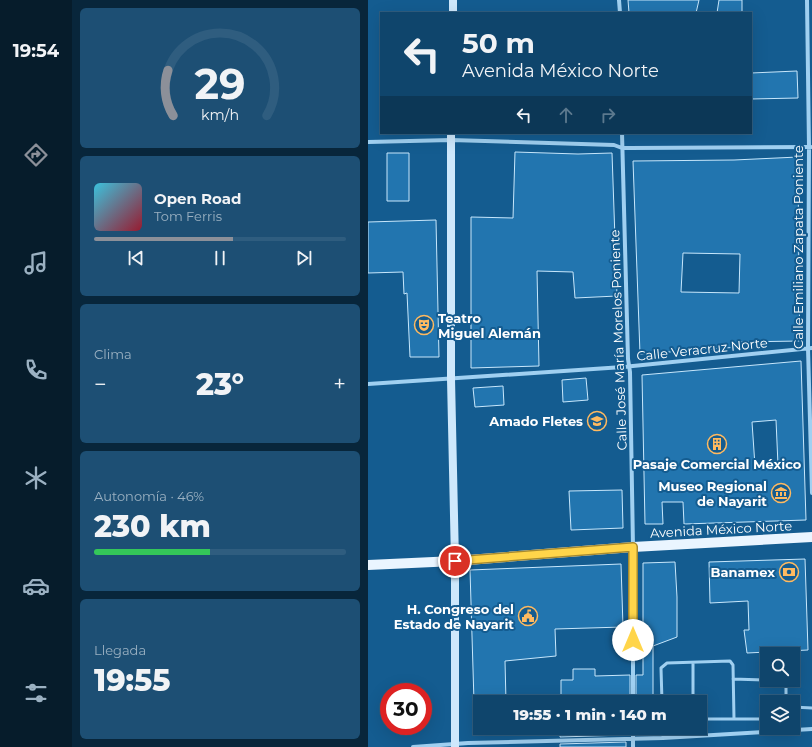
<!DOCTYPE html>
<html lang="es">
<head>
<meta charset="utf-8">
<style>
  body { margin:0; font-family:Montserrat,sans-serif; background:#1d4f74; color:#f1f3f6; height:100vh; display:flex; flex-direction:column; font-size:15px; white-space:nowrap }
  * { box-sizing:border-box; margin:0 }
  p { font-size:13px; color:#9bb1c2 }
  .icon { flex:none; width:22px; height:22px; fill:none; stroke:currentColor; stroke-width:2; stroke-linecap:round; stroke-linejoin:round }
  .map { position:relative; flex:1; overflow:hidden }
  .details { display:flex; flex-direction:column; gap:8px; padding:8px; background:#08263b; width:296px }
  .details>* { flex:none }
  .top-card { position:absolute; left:12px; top:12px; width:372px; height:122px; border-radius:0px; box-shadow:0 4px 16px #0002,0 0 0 1px #2f5d7f; background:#0f456c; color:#f1f3f6; overflow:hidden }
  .buttons { position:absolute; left:392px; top:647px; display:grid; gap:8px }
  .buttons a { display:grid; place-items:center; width:40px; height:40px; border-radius:0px; background:#0f456c; box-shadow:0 4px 16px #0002,0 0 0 1px #2f5d7f; font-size:20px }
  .speed { position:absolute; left:12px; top:683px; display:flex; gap:8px; font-size:20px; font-weight:700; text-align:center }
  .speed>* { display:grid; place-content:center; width:52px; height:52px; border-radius:50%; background:#0f456c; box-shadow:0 4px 16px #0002,0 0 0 1px #2f5d7f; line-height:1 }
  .speed .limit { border:6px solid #d22; background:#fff; color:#111 }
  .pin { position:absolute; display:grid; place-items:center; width:34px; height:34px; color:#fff; margin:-17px; border:2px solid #fff; border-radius:50%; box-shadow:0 1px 4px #0007 }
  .me { position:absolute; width:44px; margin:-22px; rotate:0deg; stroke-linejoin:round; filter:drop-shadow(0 0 3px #0008) }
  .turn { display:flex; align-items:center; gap:14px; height:84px; padding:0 16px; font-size:18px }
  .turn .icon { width:52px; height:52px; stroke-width:2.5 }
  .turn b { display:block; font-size:28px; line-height:34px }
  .lanes { display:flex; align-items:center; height:38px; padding:0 16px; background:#0003; justify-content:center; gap:20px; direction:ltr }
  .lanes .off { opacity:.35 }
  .big { font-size:30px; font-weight:800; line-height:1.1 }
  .details .tile { flex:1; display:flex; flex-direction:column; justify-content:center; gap:6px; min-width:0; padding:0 14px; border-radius:6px; background:#1d4f74 }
  .details .dial { align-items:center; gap:0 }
  .dial svg { height:104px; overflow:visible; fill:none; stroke:#2f5d7f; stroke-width:7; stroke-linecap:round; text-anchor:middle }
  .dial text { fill:#f1f3f6; stroke:none }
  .song { display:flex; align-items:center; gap:12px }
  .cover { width:48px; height:48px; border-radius:6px; background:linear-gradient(135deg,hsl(190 70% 55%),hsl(350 70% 35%)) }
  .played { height:4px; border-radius:2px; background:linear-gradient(90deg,#8c9099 55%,#2f5d7f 55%) }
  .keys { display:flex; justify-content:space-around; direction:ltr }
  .heat { display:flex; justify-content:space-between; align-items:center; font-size:22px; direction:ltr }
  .charge { height:6px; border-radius:3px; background:linear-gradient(90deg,#34c759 46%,#2f5d7f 0) }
  .trip { position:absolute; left:105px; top:695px; width:234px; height:40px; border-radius:0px; background:#0f456c; box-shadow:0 4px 16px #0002,0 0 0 1px #2f5d7f; font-weight:800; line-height:40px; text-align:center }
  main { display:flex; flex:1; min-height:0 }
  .tab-bar { display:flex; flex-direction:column; width:72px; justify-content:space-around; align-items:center; background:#061c2b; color:#9bb1c2 }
  .tab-bar .icon { width:28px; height:28px }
  .tab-bar .selected { color:#8c9099 }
  .tab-bar b { font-size:18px; color:#f1f3f6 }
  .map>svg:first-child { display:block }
</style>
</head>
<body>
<main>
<nav class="tab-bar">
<b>19:54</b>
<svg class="icon selected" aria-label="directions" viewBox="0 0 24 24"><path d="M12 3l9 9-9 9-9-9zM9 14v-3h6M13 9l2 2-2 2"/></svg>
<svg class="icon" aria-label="music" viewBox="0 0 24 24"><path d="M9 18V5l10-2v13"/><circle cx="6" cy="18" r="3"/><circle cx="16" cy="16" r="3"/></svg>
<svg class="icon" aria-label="phone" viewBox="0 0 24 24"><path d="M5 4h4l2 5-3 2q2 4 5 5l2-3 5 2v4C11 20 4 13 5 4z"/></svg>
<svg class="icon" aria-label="climate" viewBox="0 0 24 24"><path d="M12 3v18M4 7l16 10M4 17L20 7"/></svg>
<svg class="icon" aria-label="car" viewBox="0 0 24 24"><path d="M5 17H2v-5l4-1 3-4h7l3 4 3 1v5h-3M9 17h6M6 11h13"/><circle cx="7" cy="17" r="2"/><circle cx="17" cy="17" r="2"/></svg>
<svg class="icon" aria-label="filters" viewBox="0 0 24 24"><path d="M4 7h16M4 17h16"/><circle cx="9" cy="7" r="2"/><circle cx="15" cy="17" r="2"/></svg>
</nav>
<section class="details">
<div class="tile dial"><svg viewBox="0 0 100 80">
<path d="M14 69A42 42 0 1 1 86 69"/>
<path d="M14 69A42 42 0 0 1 10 34" stroke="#8c9099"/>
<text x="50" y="56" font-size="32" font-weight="700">29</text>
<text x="50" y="72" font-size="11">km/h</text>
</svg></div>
<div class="tile">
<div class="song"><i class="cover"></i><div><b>Open Road</b><p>Tom Ferris</p></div></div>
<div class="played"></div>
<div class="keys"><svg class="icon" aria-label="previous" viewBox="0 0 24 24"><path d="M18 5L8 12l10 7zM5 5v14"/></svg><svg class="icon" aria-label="pause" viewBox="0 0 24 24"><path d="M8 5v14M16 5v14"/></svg><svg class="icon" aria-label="next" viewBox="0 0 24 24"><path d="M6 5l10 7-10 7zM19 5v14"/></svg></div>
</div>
<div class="tile"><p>Clima</p>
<div class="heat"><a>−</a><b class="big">23°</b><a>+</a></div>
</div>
<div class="tile"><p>Autonomía · 46%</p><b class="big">230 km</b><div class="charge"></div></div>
<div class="tile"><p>Llegada</p><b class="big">19:55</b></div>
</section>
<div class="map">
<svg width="444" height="747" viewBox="0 0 444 747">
  <rect width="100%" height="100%" fill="#145c90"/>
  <path fill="#2275af" stroke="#c7e7fc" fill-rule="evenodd" d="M260,0H331L328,13H261Z
    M351,0H374V13H349Z
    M429,71L430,98L383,99V73Z
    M147,152L210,154L244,153L249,296L207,298L205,272L169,271L171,366L103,368V217L145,218Z
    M19,153H41V201H19Z
    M430,157L431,293L432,341L371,342V347L272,354L265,161L366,160ZM315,253L372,254L371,293L313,292Z
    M68,220L71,357H42L39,293L36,294L35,272L0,273V222Z
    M433,361L438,520L316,524L315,502H294L295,524H277L274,375ZM408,420L410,465L387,466L384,422Z
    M218,378L220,400L195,402L194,380Z
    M135,386L136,405L107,407L105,388Z
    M254,490L255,528L203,530L201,491Z
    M437,559L440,650L379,653L376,630H381L380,601L342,603L341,562Z
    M307,562L309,597V637L285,646V702H268V675H275V563Z
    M253,564L255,627L187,629L188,656L137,661L138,702H106L102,570Z
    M205,669H227V676L262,675V702H193V680H205Z
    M192,728H257V735L192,737Z
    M258,742V747H192V744Z"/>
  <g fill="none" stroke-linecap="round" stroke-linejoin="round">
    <path stroke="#a0d0f1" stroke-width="3" d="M325,663V702
      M365,679L399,680
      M415,680L418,685V702
      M294,702L293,668L299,663L362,661L365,665L366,719
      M425,707L444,708
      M332,719H399
      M295,728V738"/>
    <path stroke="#a0d0f1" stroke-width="4" d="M251,0L252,13
      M439,0L441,147L440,348L444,493
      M254,133L260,359L262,372L265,547V702
      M0,142L83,140L246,145L254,148H262L443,147
      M0,384L255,367L444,348
      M265,728V747
      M45,747L100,743L295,738L444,729"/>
    <path stroke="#cee8fc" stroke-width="8" d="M85,13V0
      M83,133V379L87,561V747"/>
    <path stroke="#eaf5ff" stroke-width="10" d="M0,565L87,561L265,547L444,537"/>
  </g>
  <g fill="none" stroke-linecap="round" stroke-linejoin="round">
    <defs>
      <path id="route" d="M87,561L265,547V640"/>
    </defs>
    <use href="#route" stroke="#a68a30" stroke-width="10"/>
    <use href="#route" stroke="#ffd54a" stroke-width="7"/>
  </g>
  <defs>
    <symbol id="theatre-ring" viewBox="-11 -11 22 22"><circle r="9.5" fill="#145c90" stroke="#ffba60" stroke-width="1.5"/><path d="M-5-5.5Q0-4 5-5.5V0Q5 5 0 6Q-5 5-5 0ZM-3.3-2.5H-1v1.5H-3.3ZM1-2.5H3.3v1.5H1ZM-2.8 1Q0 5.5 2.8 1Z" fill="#ffba60"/></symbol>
    <symbol id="school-ring" viewBox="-11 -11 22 22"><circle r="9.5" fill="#145c90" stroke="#ffba60" stroke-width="1.5"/><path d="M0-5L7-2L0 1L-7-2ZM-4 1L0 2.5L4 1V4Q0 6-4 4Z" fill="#ffba60"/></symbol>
    <symbol id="building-ring" viewBox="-11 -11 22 22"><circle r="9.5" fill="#145c90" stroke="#ffba60" stroke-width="1.5"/><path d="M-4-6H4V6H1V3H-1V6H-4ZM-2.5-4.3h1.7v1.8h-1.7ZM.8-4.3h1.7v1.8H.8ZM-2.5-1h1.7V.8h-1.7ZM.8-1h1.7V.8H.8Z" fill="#ffba60"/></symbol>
    <symbol id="museum-ring" viewBox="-11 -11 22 22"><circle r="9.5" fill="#145c90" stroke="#ffba60" stroke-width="1.5"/><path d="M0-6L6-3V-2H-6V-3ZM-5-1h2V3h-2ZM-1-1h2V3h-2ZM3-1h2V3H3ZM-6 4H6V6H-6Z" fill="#ffba60"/></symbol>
    <symbol id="bank-ring" viewBox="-11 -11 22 22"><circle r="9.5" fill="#145c90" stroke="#ffba60" stroke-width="1.5"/><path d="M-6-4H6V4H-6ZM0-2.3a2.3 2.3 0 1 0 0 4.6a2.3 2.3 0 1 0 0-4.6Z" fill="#ffba60"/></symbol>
    <symbol id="civic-ring" viewBox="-11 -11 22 22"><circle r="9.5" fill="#145c90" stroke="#ffba60" stroke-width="1.5"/><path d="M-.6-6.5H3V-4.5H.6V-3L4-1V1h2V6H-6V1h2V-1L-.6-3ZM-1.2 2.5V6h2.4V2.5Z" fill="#ffba60"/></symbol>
  </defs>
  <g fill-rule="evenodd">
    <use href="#theatre-ring" x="45" y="314" width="22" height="22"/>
    <use href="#school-ring" x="218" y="410" width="22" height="22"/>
    <use href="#building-ring" x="338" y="433" width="22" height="22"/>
    <use href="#museum-ring" x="402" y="482" width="22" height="22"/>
    <use href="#bank-ring" x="410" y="561" width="22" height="22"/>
    <use href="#civic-ring" x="149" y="605" width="22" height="22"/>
  </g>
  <g text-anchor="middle" stroke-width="4" stroke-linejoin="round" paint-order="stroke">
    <g font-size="13" fill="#fff" stroke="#145c90">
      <text transform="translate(430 247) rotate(-90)" y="5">Calle Emiliano Zapata Poniente</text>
      <text transform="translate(250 340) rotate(-92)" y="5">Calle José María Morelos Poniente</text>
      <text transform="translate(334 349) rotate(-6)" y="5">Calle Veracruz Norte</text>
      <text transform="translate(353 529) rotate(-3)" y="5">Avenida México Norte</text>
    </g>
    <g font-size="13" font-weight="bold" fill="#fff" stroke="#145c90" text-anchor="end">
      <text x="70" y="323" text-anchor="start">Teatro<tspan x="70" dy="15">Miguel Alemán</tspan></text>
      <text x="215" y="426">Amado Fletes</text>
      <text x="349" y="469" text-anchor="middle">Pasaje Comercial México</text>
      <text x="399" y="491">Museo Regional<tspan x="399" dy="15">de Nayarit</tspan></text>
      <text x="407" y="577">Banamex</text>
      <text x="146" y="614">H. Congreso del<tspan x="146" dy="15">Estado de Nayarit</tspan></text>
    </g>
  </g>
</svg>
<div class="buttons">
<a><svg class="icon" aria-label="search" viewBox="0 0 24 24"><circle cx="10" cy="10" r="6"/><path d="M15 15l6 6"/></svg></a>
<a><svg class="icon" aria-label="layers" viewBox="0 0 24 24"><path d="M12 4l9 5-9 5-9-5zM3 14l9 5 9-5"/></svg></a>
</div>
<div class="speed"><div class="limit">30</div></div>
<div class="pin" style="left:87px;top:561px;background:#d93025"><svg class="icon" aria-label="arrive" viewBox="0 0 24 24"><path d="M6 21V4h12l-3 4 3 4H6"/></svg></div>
<svg class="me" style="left:265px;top:640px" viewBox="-20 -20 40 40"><circle r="19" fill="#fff"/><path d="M0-13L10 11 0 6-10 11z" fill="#ffd54a"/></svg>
<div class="trip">19:55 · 1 min · 140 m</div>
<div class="top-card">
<div class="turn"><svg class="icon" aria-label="left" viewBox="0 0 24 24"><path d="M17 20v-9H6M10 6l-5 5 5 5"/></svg><div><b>50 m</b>Avenida México Norte</div></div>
<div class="lanes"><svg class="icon" aria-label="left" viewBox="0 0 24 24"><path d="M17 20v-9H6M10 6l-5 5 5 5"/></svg><svg class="icon off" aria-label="ahead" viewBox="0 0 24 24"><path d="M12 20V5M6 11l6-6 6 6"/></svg><svg class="icon off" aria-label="right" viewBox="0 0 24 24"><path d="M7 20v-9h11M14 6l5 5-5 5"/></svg></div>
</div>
</div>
</main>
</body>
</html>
